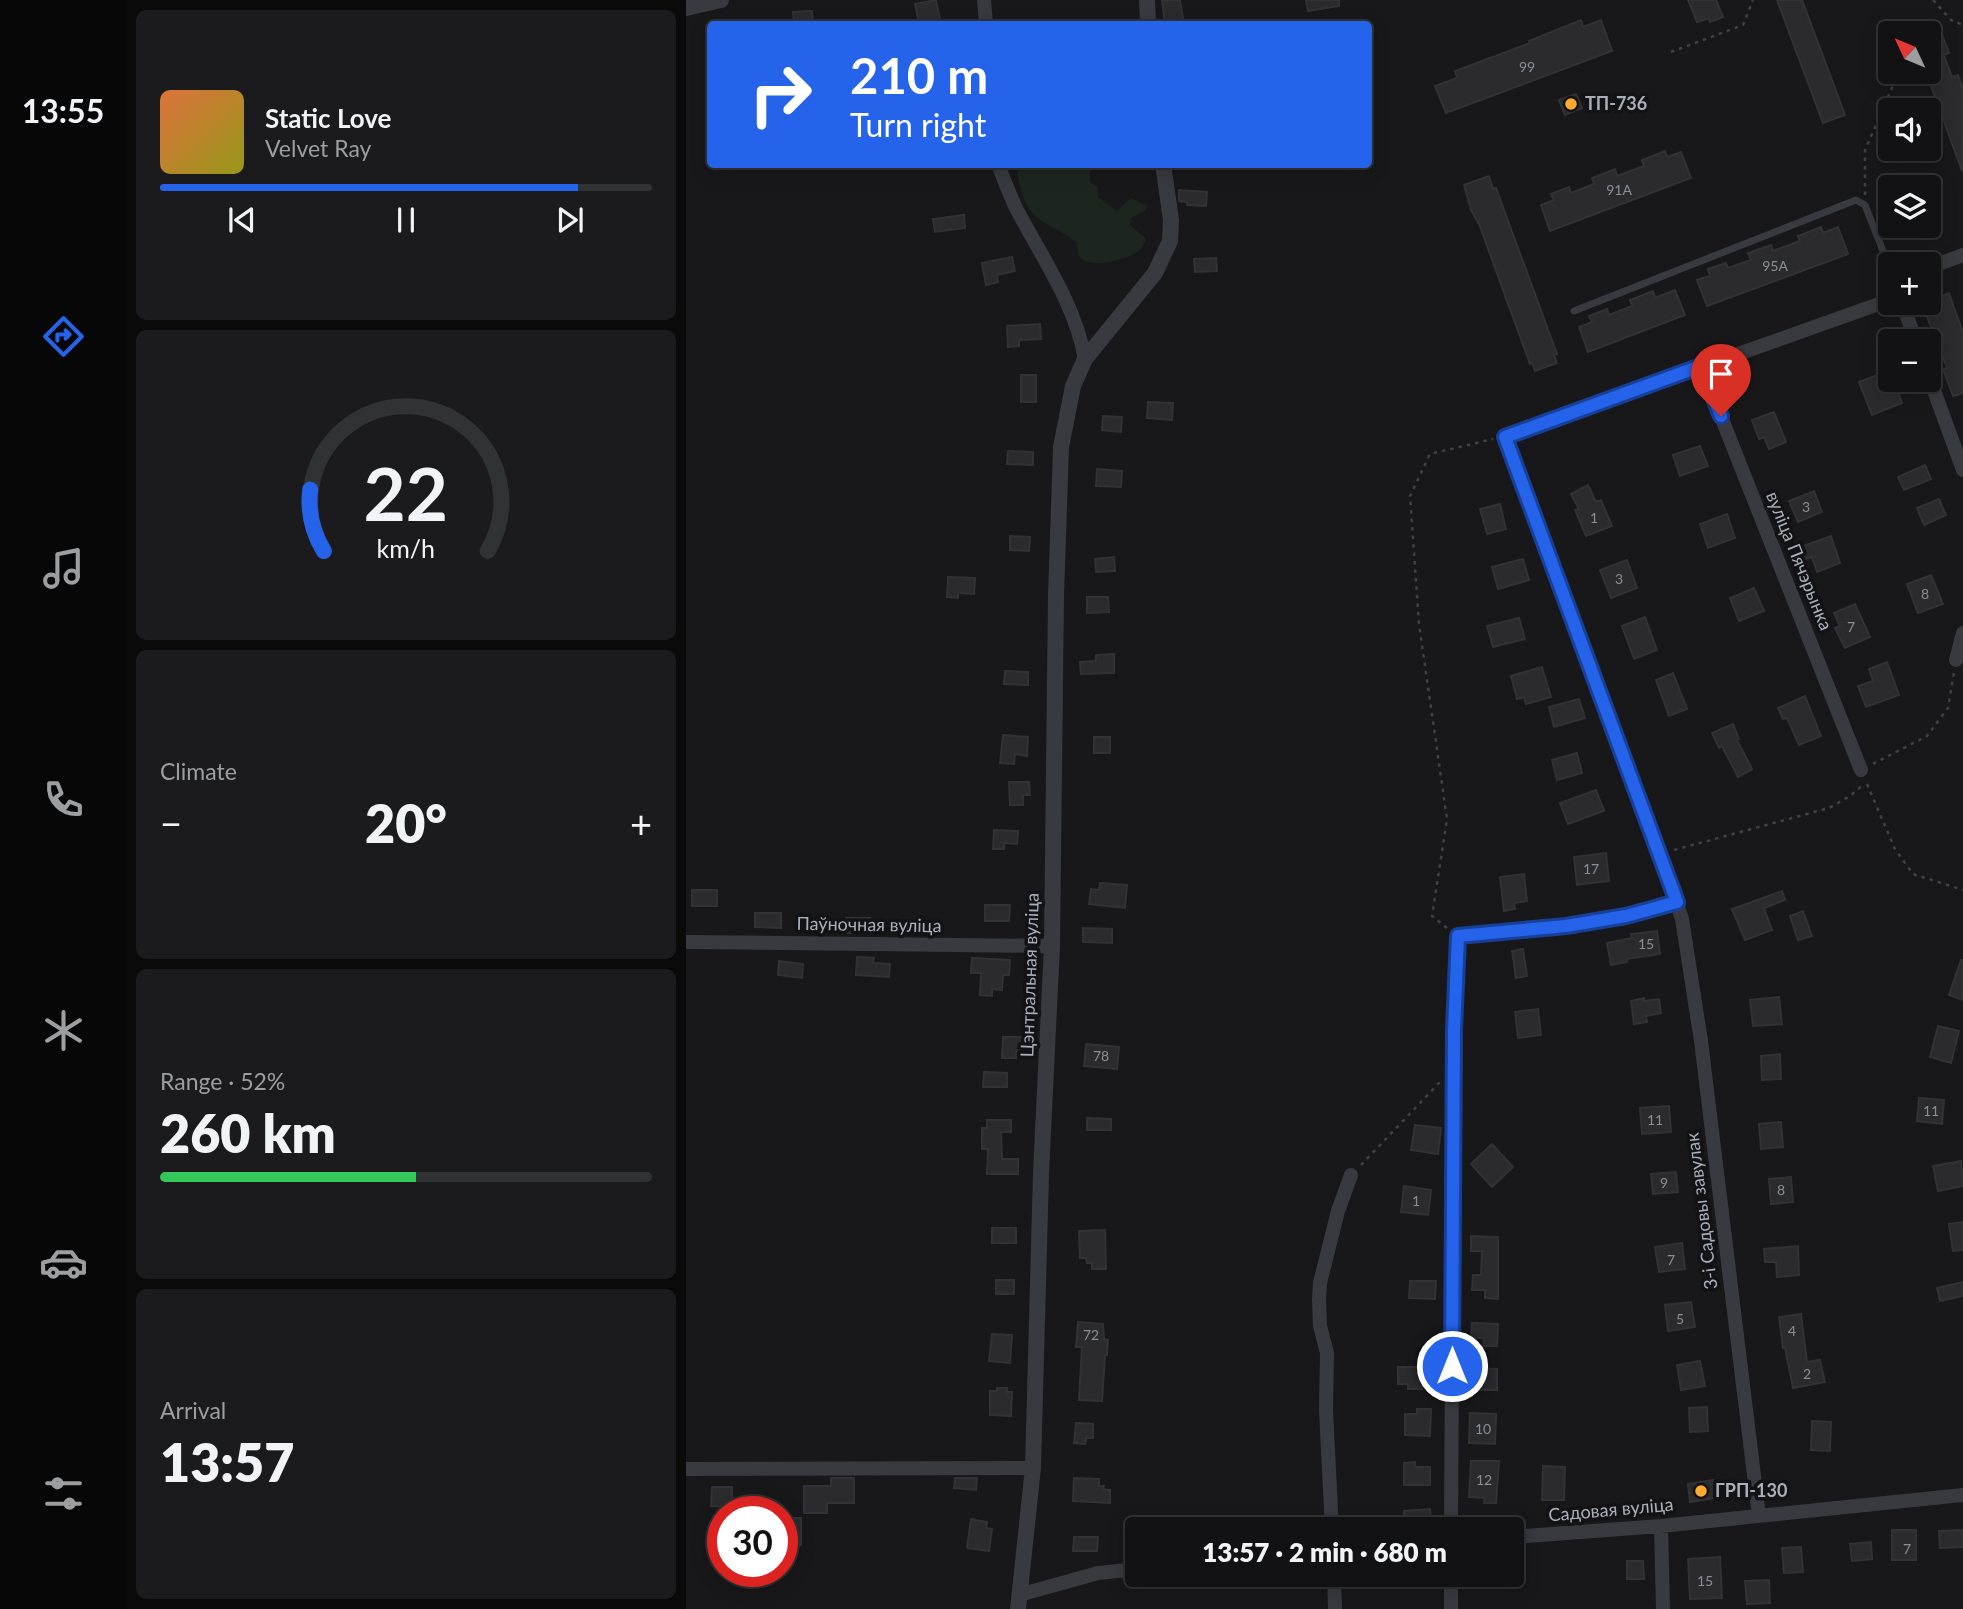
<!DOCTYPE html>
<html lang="en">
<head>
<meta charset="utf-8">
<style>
  body { margin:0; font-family:Lato,sans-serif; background:#1b1b1d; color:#f1f3f6; height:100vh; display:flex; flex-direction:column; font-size:26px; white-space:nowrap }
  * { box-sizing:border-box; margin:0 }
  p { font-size:23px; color:#9c9ea0 }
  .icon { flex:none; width:38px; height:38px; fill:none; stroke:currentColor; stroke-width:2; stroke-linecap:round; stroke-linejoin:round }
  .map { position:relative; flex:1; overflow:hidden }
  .panel { display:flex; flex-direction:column; gap:10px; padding:10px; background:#0a0a0b; width:560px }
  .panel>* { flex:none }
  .hud { position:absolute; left:21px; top:21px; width:665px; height:147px; border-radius:7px; box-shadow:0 4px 18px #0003,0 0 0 2px #313234; background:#2563eb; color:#fff; overflow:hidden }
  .needle { width:46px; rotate:314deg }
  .tools { position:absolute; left:1192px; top:21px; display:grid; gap:14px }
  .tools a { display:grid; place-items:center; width:63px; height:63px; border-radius:7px; background:#121214; box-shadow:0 4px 18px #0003,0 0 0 2px #313234; font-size:35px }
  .speed { position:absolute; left:21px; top:1496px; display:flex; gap:14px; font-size:35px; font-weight:700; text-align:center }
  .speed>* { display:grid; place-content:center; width:91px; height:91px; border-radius:50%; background:#121214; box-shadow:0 4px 18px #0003,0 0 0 2px #313234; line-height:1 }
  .speed .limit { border:10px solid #d22; background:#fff; color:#111 }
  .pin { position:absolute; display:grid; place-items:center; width:60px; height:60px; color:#fff; margin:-72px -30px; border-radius:50% 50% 50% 0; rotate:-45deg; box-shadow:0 0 7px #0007 }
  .pin .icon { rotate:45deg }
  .me { position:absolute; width:77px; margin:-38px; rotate:0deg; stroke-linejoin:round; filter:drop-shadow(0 0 5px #0008) }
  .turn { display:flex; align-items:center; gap:24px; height:147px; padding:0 28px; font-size:32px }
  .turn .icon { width:91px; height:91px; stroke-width:2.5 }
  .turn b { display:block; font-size:49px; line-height:60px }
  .big { font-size:52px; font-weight:800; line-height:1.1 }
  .panel .tile { flex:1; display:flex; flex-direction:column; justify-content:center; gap:10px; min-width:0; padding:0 24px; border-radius:10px; background:#1b1b1d }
  .panel .dial { align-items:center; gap:0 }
  .dial svg { height:182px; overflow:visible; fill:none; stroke:#313234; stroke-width:7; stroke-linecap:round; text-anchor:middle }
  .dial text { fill:#f1f3f6; stroke:none }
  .song { display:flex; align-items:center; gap:21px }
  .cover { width:84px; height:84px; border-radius:10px; background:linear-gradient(135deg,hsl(20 70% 55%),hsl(60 70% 35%)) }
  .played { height:7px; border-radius:4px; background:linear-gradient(90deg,#2563eb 85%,#313234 85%) }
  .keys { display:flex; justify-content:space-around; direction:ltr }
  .heat { display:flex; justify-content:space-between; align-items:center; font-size:38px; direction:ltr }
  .charge { height:10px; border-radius:5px; background:linear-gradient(90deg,#34c759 52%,#313234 0) }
  .trip { position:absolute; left:439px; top:1517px; width:399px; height:70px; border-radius:7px; background:#121214; box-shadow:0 4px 18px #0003,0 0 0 2px #313234; font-weight:800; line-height:70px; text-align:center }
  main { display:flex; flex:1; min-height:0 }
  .tab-bar { display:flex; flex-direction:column; width:126px; justify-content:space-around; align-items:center; background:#070708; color:#9c9ea0 }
  .tab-bar .icon { width:49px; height:49px }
  .tab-bar .selected { color:#2563eb }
  .tab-bar b { font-size:32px; color:#f1f3f6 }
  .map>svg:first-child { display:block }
</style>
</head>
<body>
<main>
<nav class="tab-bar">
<b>13:55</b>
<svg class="icon selected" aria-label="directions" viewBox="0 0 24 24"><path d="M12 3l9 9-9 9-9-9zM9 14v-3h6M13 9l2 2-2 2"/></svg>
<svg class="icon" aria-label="music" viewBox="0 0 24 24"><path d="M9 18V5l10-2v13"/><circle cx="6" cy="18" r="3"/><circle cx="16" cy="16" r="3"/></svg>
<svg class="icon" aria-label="phone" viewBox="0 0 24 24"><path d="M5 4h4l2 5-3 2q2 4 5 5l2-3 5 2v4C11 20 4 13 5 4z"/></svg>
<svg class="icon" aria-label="climate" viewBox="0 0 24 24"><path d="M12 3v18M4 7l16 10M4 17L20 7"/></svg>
<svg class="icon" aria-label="car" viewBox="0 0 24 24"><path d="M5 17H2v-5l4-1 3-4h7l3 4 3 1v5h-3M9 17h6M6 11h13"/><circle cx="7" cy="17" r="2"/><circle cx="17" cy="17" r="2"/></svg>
<svg class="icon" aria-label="filters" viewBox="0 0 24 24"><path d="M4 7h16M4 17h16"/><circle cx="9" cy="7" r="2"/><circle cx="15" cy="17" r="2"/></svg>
</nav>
<section class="panel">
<div class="tile">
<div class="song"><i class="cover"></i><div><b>Static Love</b><p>Velvet Ray</p></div></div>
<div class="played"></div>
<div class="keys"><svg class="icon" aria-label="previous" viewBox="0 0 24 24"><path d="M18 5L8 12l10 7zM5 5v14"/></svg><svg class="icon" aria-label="pause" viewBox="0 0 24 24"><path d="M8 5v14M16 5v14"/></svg><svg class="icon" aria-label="next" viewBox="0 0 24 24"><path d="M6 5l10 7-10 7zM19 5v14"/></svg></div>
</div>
<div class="tile dial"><svg viewBox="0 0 100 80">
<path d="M14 69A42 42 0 1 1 86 69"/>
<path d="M14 69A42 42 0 0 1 8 42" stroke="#2563eb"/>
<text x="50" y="56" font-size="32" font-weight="700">22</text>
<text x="50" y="72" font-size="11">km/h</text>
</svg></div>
<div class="tile"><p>Climate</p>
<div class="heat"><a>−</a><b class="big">20°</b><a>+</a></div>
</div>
<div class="tile"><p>Range · 52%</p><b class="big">260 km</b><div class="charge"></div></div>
<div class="tile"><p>Arrival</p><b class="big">13:57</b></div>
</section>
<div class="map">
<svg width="1277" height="1609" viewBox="0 0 1277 1609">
  <rect width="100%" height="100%" fill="#18181a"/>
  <path fill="#1d261e" d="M332,165H409L404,171V182L412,187V197L431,211L445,198L461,206L460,210L445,218L444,225L460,239C458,242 457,246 455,249C445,259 399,272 392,254C391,251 392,247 391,243C369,223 345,226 336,192C333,183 330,174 332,165Z"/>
  <path fill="#2b2b2e" stroke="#323236" stroke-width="2" d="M250,0L254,20L233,24L229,4Z
    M476,0H494L498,24H479Z
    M620,0H653V6L622,11Z
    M1002,0H1030L1037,17L1024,22L1023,18L1011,22Z
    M1091,0H1116L1159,115L1137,123Z
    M126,11L127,24H108L107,12Z
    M895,20L897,27L915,20L926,51L760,113L749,86L771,78L769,71L844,43L843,41Z
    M1253,26L1263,53L1258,55L1266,77L1272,75L1277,89L1276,171L1240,72H1242V30Z
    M890,94L896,108L879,115L873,100Z
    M979,151L981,157L995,152L1005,178L864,231L855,205L868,200L865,194L883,187L885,193L908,184L906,178L929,169L931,176L958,166L956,160Z
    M803,176L807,189L810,188L871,354L868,355L871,363L849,371L846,363L844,364L793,224L785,210L778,185Z
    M493,190L521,192L520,206L501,205V202L493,201Z
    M278,215L279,228L249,232L247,219Z
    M1135,227L1137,233L1152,227L1162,254L1021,306L1011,280L1024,276L1022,269L1040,263L1042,268L1065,260L1062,253L1085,245L1087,251L1114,241L1112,236Z
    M326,257L329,271L311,275L312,282L300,285L296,263Z
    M530,258L531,271L509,272L508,259Z
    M989,290L999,315L902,352L893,327L906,322L903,316L921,309L923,315L946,306L944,300L967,291L969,298Z
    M1263,293L1277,333V393L1267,396L1257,369L1261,368L1238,309L1242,308L1240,303L1242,301Z
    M354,324L355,339L333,340V346L322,347L321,326Z
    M1199,372H1203L1204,380H1207L1216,403L1186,415L1173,382Z
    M335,375H350V402H335Z
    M462,402L487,403L486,420L461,418Z
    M1088,412L1100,442L1083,449L1078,437L1073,439L1066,420Z
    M417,416L436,417L435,432L416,430Z
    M1014,446L1022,466L994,476L987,455Z
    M322,451L347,452V465L321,464Z
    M1239,465L1245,479L1218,490L1212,477Z
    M411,469L436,471L435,487L410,486Z
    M902,485L910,502L915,500L926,526L900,536L889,510L893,509L885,494Z
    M1128,491L1136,512L1112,522L1103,501Z
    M1253,499L1260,515L1238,525L1231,508Z
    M814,504L820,529L801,534L794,509Z
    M1041,514L1049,538L1022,548L1014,524Z
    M324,536L344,537L343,551L324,550Z
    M1145,536L1154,563L1131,572L1126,557L1119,559L1114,547Z
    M428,557L429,571L410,572L409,559Z
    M837,559L843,580L812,589L806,567Z
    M941,560L951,588L925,598L914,570Z
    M1245,575L1257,604L1232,613L1221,584Z
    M262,577L289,578L288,594L272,593V598L261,597Z
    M1068,588L1078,611L1053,621L1044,598Z
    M401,597H422L423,612L401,613Z
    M1169,604L1184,637L1159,648L1149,628L1154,626L1148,613Z
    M959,617L971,650L948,659L936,626Z
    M833,618L839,639L807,647L801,626Z
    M428,654V673L395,674L394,662L410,661V655Z
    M1201,662L1213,695L1180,707L1172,686L1187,681L1183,669Z
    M856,667L865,697L840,704L838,697L831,699L825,676Z
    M319,671L342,672V685L318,684Z
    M987,673L1001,709L983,716L970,680Z
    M1119,696L1135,736L1113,745L1101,718L1097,719L1092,708Z
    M893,699L899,718L868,727L863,707Z
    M1047,724L1053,739L1051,740L1066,769L1052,777L1036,746L1033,748L1026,733Z
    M317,735L342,737L341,756L329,754L328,764L314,763Z
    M408,737H424V753H408Z
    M891,753L896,773L871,780L866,760Z
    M323,782H343L344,795H337V805H324Z
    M910,790L918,811L882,824L874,803Z
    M308,830L332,831L331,844L318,843V849H307Z
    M920,853L923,881L891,885L888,857Z
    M838,874L841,901L828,903L829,909L818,911L814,877Z
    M414,883L441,885L439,908L403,904L405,889L413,890Z
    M6,890H31V906H6Z
    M1096,891L1099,900L1078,908L1086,930L1059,940L1046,909Z
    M299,905H324L323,921H299Z
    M1117,911L1126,936L1112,940L1104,916Z
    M69,913H95V928L69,927Z
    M160,918H184V933H160Z
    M397,928L426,929V943L397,942Z
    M971,931L974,954L940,959L941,962L925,965L921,943L946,938L945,934Z
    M837,949L841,976L830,978L826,951Z
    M171,957L188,958L187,963L204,964L203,977L170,975Z
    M286,958L324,960L323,975H317L316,990L306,989V996L294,995L295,973H285Z
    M1275,960H1277V1000L1263,995Z
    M93,961L117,964L116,978L92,975Z
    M1093,997L1096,1024L1067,1026L1064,1000Z
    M958,998V1001L973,999L975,1013L960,1016L961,1022L948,1024L945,1001Z
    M852,1009L855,1035L832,1038L829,1012Z
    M1252,1026L1273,1031L1265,1063L1244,1057Z
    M317,1037H343V1051H330V1058H316Z
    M400,1044L433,1047L431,1069L398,1066Z
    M1094,1054L1095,1079L1076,1080L1075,1056Z
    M298,1072L321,1073V1087H297Z
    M1233,1098L1258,1100L1256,1124L1231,1121Z
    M983,1106L985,1132L956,1134L954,1108Z
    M401,1118L425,1119V1130H401Z
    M301,1120H325V1132H315L316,1159H332V1174H301L302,1149H296V1128H301Z
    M1095,1122L1097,1147L1075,1149L1073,1124Z
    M729,1125L755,1128L752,1154L725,1150Z
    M806,1144L827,1167L806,1187L785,1164Z
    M1275,1161L1277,1186L1252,1191L1247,1166Z
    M990,1172L992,1192L967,1194L965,1174Z
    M1105,1177L1107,1202L1085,1204L1083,1179Z
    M718,1186L745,1190L742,1215L715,1212Z
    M1277,1222V1250L1267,1251L1263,1224Z
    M306,1228H330V1243H306Z
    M419,1230L420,1269H406V1263H401L400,1258H394L393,1231Z
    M785,1236L812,1237V1299L799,1298V1290H786L787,1275H795L796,1251H785Z
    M996,1243L999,1269L973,1272L969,1247Z
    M1112,1246L1113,1275L1091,1277L1090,1262H1079L1078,1249Z
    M310,1280H328V1294H310Z
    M724,1281H750L749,1299L723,1298Z
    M1277,1282V1296L1254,1301L1251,1288Z
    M1005,1302L1009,1327L982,1331L979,1305Z
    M1115,1314L1121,1362L1134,1360L1139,1382L1107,1388L1099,1348H1097L1093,1317Z
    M392,1322L417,1324L418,1339L422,1340L421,1355H419L416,1401L393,1400L396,1347H390Z
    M786,1323L812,1324L811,1346H797L798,1338H785Z
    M306,1334L326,1335L324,1363L303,1361Z
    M1014,1361L1019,1386L995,1390L991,1365Z
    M712,1367H736V1389H722V1384H712Z
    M784,1368L811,1369V1390H784Z
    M311,1388H321V1392H326L325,1416L304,1415V1391H311Z
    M1021,1407L1022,1431L1004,1432L1003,1408Z
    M731,1409H745L744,1436L719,1435V1414H731Z
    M784,1413L810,1414L809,1444L783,1443Z
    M1126,1421L1145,1422L1144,1451L1125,1450Z
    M390,1423L407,1424V1438H400L399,1444L388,1443Z
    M785,1461H813L810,1503H798L799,1498L783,1497Z
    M729,1462V1467H744V1485H718V1463Z
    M857,1466L879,1467L878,1500H856Z
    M145,1478H168V1503H141V1513H118V1486H145Z
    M269,1478H291L290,1490L268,1488Z
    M388,1478L413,1479V1486H418L417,1489L424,1490V1503L387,1501Z
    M1027,1480L1029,1498L1004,1502L1002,1484Z
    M26,1487H46V1507L25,1506Z
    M744,1509L746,1530H719L718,1511Z
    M96,1518H115V1545H96Z
    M285,1519L301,1522L300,1528L306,1529L303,1551L281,1548Z
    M1206,1530H1230V1560H1206Z
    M1277,1530V1547L1254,1548L1253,1531Z
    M388,1537H412L411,1551H387Z
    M1185,1542L1186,1559L1166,1561L1164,1544Z
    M1115,1547L1117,1572L1098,1573L1096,1548Z
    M1034,1557L1036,1598L1004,1599L1002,1559Z
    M941,1561H957L958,1579H941Z
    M1083,1580L1084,1603L1061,1604L1059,1581Z"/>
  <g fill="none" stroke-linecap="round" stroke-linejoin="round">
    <path stroke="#3f4147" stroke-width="2.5" stroke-dasharray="3.5 5" stroke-linecap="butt" d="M1247,0L1265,20L1277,25
      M985,52L1057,25L1067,0
      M1179,195V150L1213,72
      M1187,764L1241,736L1262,708L1268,672
      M1181,784L1209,849L1227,874L1277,890
      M988,850L1143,808L1164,796L1178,784
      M761,928L746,916L761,819L733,624L724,496L744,454L807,439
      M675,1165L755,1081"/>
    <path stroke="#393a3f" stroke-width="7" d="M888,311L1170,200L1179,205L1204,269"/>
    <path stroke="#393a3f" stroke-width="14" d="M298,0L300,24
      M312,164C318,180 324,196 331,210C357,259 389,304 399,359
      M1242,268L1277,255
      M1216,303L1230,341
      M1015,366L1175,770
      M1242,374L1277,470
      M1270,660L1277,633
      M0,942L366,946
      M0,1469L347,1468
      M1073,1516L1015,1041L996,919L974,854L819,437L1204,300
      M975,1526L977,1609
      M646,1530L640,1411L641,1353L634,1326L633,1300L634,1283L652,1211L665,1175
      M765,1530L768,1030L772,936L879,926L940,916L991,902
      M826,1537L975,1526L1277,1495
      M648,1575L649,1609
      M765,1575V1609
      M333,1595L412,1573L452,1569"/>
    <path stroke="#393a3f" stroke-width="16" d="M461,0L462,24
      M0,8L35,0
      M332,1609L347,1468L355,1173L366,946L370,596L375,447L387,386L399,359L469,273L484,241L485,220L477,164"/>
  </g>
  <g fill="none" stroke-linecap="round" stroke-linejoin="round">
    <defs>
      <path id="route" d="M766,1366L768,1030L772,936L880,926L940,916L991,902L819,437L1015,366L1035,416"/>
    </defs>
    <use href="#route" stroke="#184099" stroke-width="18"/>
    <use href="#route" stroke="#2563eb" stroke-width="12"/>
  </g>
  <g fill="#fcab2f" stroke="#131315" stroke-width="2.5">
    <circle cx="885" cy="104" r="7"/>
    <circle cx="1015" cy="1491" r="7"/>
  </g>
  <g text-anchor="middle" stroke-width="7" stroke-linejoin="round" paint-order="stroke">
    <g font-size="14" fill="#8a8e97">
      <text x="841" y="72">99</text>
      <text x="933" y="195">91А</text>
      <text x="1089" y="271">95А</text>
      <text x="1120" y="512">3</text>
      <text x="908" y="523">1</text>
      <text x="933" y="584">3</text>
      <text x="1239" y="599">8</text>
      <text x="1165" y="632">7</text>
      <text x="905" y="874">17</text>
      <text x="960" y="949">15</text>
      <text x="415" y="1061">78</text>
      <text x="1245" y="1116">11</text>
      <text x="969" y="1125">11</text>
      <text x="978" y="1188">9</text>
      <text x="1095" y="1195">8</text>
      <text x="730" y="1206">1</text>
      <text x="985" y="1265">7</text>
      <text x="994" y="1324">5</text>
      <text x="1106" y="1336">4</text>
      <text x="405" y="1340">72</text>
      <text x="1121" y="1379">2</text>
      <text x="797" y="1434">10</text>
      <text x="798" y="1485">12</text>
      <text x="1221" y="1554">7</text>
      <text x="1019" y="1586">15</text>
    </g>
    <g font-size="18" font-weight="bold" fill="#aab0bb" stroke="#131315" text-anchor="start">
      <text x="899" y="110">ТП-736</text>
      <text x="1029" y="1497">ГРП-130</text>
    </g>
    <g font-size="18" fill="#aab0bb" stroke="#131315">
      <text transform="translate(1113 561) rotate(68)" y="6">вуліца Пячэрынка</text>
      <text transform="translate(183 925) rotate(1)" y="6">Паўночная вуліца</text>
      <text transform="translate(344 975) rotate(-88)" y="6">Цэнтральная вуліца</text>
      <text transform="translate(1016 1211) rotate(-97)" y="6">3-і Садовы завулак</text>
      <text transform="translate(925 1510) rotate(-5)" y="6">Садовая вуліца</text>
    </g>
  </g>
</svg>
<div class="tools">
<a><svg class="needle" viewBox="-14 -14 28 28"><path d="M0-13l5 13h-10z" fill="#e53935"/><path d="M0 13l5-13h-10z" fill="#9c9ea0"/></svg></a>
<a><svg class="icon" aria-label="sound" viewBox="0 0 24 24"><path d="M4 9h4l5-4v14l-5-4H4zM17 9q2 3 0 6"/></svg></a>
<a><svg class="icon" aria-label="layers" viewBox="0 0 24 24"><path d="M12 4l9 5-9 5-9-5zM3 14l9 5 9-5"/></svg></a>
<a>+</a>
<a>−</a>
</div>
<div class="speed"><div class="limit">30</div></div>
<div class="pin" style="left:1035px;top:416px;background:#d93025"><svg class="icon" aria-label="arrive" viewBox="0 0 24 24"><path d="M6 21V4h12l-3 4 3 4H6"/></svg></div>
<svg class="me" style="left:766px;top:1366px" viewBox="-20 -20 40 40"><circle r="17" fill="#2563eb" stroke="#fff" stroke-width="3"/><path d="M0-11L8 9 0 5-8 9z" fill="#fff"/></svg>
<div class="trip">13:57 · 2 min · 680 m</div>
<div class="hud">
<div class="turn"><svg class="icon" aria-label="right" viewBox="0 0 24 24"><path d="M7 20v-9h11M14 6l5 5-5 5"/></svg><div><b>210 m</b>Turn right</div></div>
</div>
</div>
</main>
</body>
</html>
